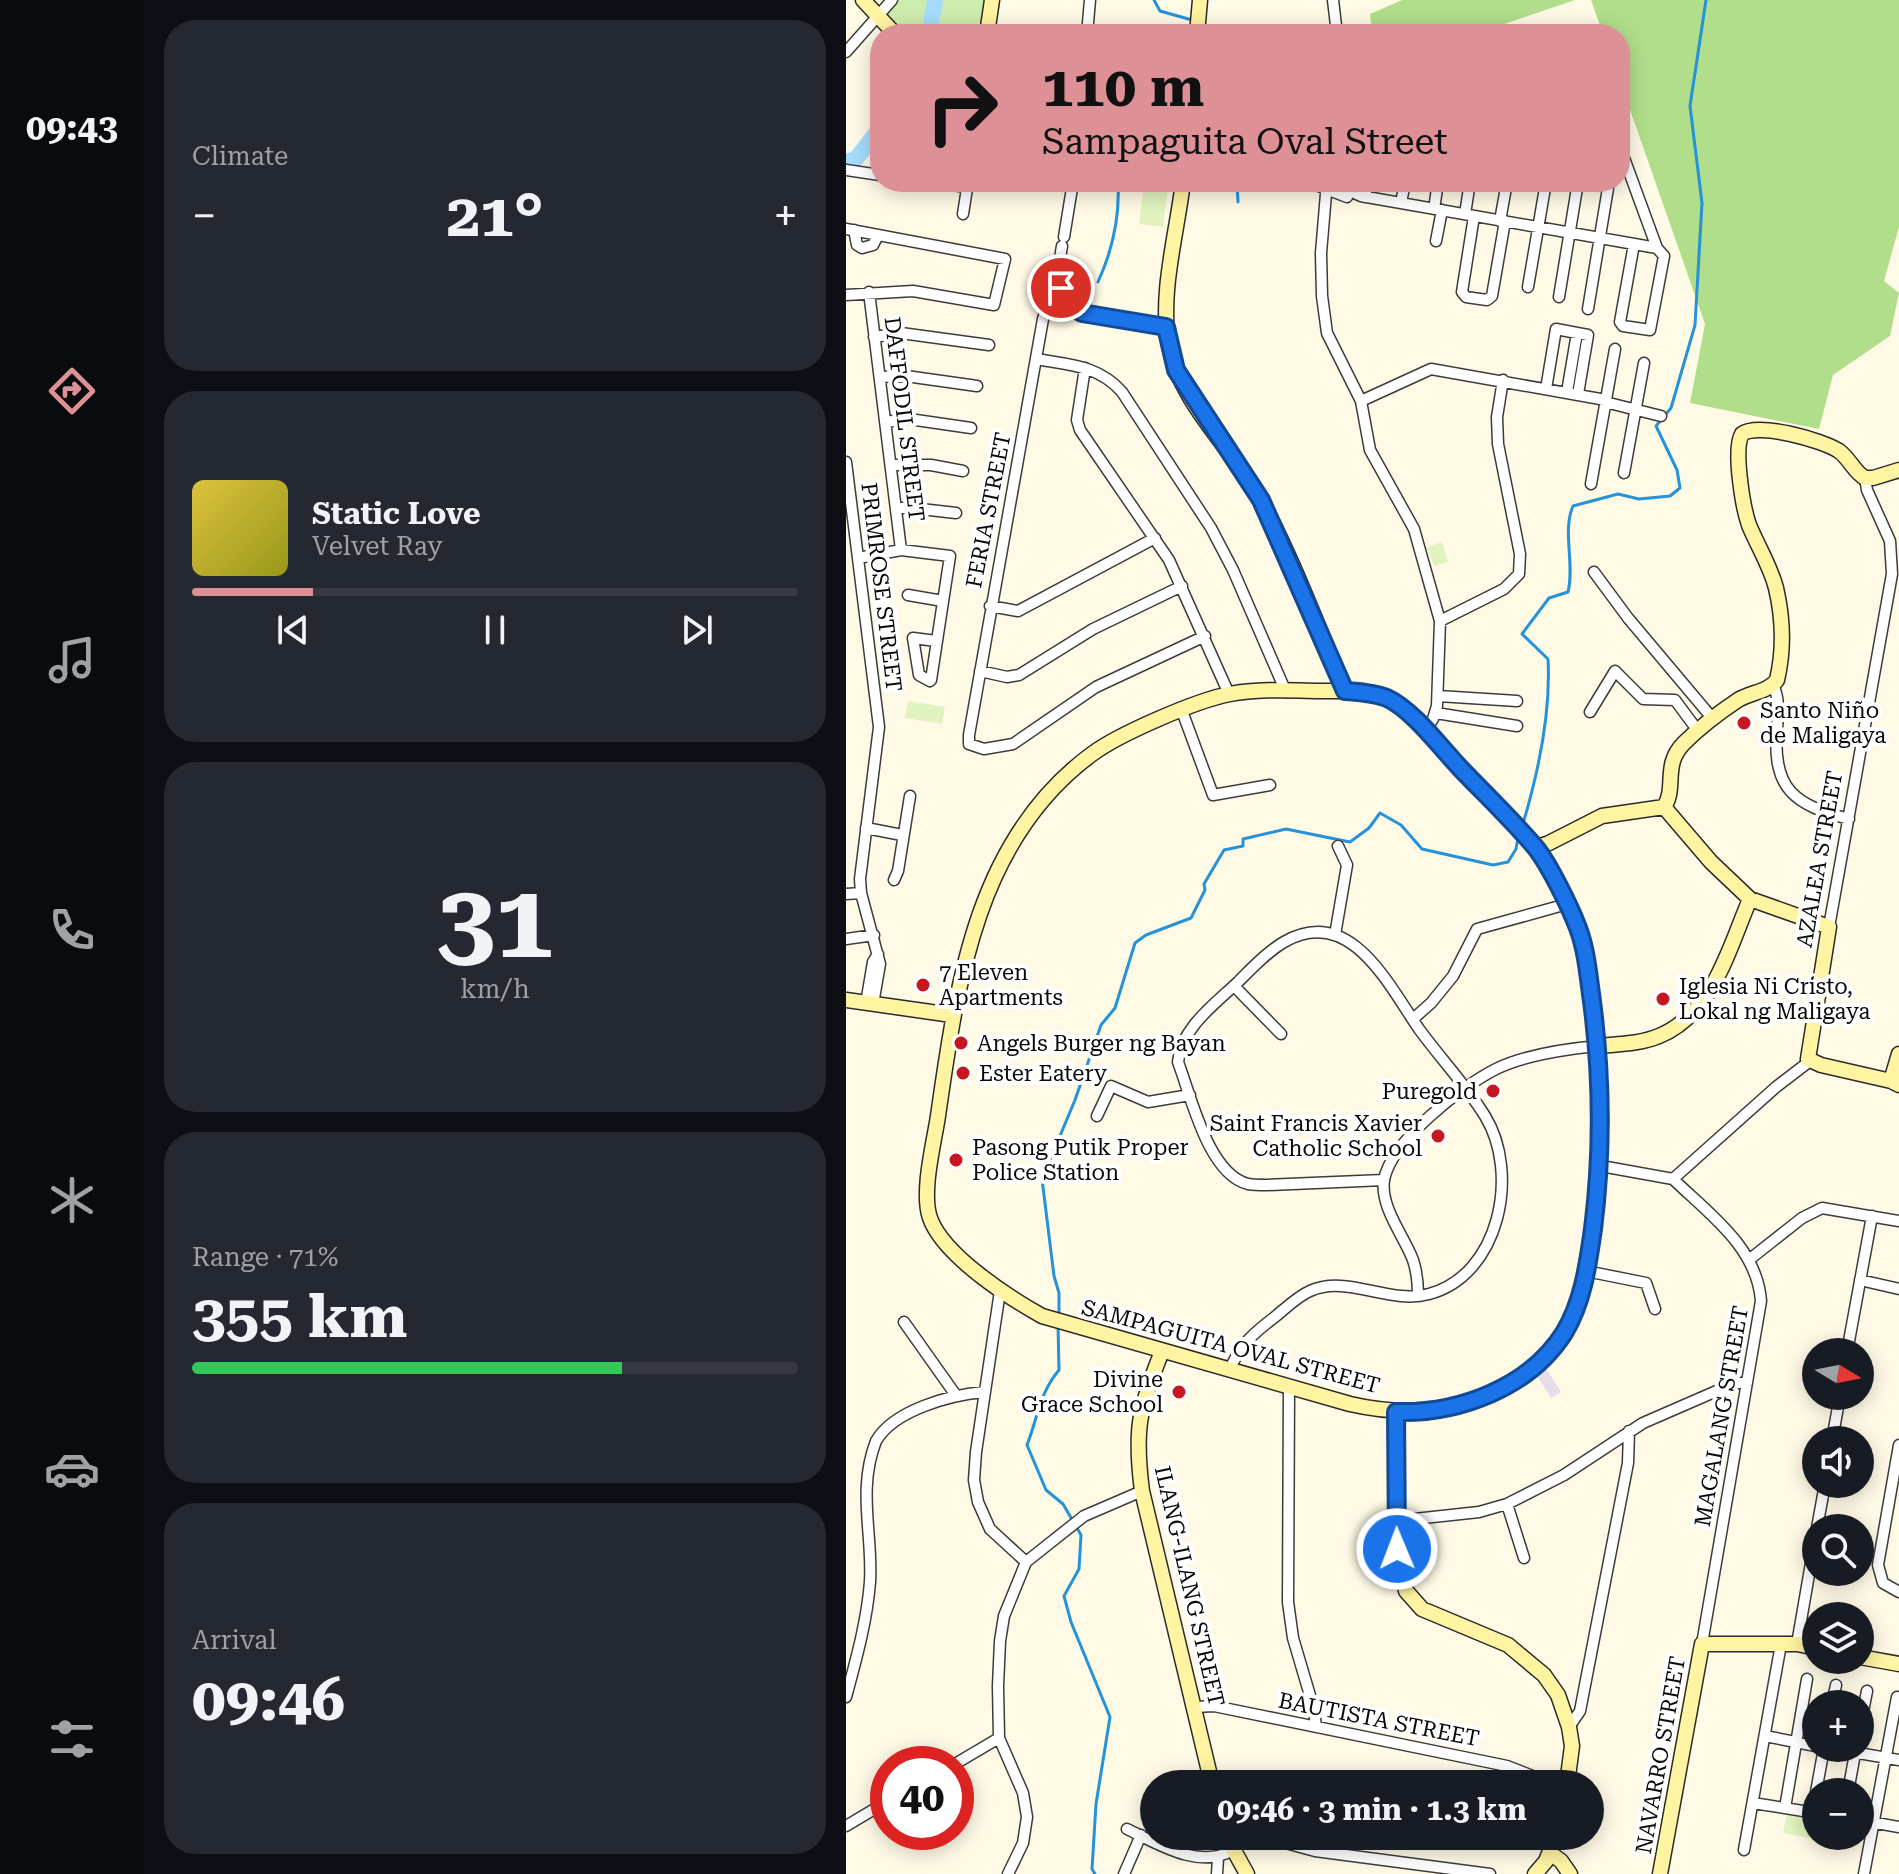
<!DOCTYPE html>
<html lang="en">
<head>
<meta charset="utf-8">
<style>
  body { margin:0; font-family:"Roboto Serif",serif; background:#242831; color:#f1f3f6; height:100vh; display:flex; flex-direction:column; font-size:30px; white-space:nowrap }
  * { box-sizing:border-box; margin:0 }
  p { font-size:26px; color:#9ea1a6 }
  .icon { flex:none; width:44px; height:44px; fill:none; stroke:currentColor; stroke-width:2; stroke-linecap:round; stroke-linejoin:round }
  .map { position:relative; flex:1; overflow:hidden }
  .panel { display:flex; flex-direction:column; gap:20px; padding:20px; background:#0d0f14; width:702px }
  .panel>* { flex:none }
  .top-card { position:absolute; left:24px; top:24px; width:760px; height:168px; border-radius:32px; box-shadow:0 4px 20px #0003; background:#dd9096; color:#111; overflow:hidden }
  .needle { width:52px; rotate:100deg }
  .buttons { position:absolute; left:956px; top:1338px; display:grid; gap:16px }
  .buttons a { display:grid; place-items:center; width:72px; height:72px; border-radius:50%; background:#171b24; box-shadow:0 4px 20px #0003; font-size:40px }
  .speed { position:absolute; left:24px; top:1746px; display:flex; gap:16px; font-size:40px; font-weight:700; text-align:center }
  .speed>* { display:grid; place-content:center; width:104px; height:104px; border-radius:50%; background:#171b24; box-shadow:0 4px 20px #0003; line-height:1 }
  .speed .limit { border:12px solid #d22; background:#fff; color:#111 }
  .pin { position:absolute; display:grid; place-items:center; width:68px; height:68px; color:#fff; margin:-34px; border:4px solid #fff; border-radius:50%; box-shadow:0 2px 8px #0007 }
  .me { position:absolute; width:88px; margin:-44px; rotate:359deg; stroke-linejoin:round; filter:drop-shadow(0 0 6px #0008) }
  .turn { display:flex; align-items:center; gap:28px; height:168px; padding:0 40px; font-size:36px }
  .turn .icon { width:104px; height:104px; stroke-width:2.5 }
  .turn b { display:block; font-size:56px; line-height:68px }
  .big { font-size:60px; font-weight:700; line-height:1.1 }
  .panel .tile { flex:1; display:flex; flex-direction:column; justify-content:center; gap:12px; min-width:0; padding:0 28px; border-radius:32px; background:#242831 }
  .panel .dial { align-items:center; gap:0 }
  .dial b { font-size:104px; line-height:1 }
  .song { display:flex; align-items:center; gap:24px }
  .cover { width:96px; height:96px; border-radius:12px; background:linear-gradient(135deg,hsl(50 70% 55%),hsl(60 70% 35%)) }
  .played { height:8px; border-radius:4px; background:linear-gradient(90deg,#dd9096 20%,#363941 20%) }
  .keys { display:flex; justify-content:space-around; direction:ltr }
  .heat { display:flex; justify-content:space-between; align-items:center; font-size:44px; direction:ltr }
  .charge { height:12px; border-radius:6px; background:linear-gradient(90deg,#34c759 71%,#363941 0) }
  .trip { position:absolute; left:294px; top:1770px; width:464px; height:80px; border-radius:40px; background:#171b24; box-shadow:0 4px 20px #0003; font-weight:700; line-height:80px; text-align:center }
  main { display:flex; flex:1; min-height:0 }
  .tab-bar { display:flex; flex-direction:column; width:144px; justify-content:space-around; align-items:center; background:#090b0e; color:#9ea1a6 }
  .tab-bar .icon { width:56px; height:56px }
  .tab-bar .active { color:#dd9096 }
  .tab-bar b { font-size:36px; color:#f1f3f6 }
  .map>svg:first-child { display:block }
</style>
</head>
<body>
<main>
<nav class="tab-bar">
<b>09:43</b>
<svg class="icon active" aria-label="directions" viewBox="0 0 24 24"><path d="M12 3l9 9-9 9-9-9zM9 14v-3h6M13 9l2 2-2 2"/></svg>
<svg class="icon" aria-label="music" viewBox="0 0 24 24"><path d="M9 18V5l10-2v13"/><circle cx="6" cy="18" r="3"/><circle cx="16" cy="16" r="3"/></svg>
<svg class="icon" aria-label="phone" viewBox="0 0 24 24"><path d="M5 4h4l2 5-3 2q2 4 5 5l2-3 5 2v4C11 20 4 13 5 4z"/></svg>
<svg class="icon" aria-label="climate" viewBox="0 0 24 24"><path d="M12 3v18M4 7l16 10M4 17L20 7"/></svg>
<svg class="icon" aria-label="car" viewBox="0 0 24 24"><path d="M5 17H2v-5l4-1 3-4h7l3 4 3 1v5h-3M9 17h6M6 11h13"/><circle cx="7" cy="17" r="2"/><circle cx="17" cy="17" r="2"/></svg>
<svg class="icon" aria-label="filters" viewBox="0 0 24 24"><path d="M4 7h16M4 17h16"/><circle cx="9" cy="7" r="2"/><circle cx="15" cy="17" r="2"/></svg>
</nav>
<section class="panel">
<div class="tile"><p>Climate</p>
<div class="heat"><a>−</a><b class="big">21°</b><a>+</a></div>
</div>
<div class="tile">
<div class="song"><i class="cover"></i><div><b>Static Love</b><p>Velvet Ray</p></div></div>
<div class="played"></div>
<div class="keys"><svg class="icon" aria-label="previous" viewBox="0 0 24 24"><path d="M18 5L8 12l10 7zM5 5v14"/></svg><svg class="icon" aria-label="pause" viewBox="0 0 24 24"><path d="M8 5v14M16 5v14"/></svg><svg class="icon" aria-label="next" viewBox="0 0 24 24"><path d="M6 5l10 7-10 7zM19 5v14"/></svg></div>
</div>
<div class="tile dial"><b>31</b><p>km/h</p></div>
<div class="tile"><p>Range · 71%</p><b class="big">355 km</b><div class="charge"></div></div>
<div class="tile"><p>Arrival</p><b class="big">09:46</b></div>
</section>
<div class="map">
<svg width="1053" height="1874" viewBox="0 0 1053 1874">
  <rect width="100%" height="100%" fill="#fffae6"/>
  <path fill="#e9dcea" d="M698,1365L715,1392L705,1398L688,1371Z"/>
  <path fill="#ceecad" d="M53,0H143L138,34H54L38,15Z"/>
  <path fill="#b1de8b" d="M556,0H729L629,34H526L524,14Z
    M745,0H1053V227L1038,281L1053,293L1044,336L987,375L973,429L844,403L859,324L774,81V34H757Z"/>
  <path fill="#e1f3bf" d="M298,184L322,187L317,227L293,224Z
    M596,542L602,562L588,566L581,547Z
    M62,701L99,707L96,724L59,718Z
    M941,1813L970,1818V1836H975L974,1840L937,1833Z"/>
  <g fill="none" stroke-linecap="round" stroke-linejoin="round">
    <path stroke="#2692d9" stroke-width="3" d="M308,0L314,11L346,20L347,23
      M391,182L392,202
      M252,282C267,249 274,218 272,182
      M676,827C692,774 705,714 702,659L676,634L703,598L722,592C729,564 716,531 727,506L772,494L793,499L824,496L834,488L831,470L810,426L825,408L849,325L856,203L844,106L860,0
      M213,1314V1293L208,1276L196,1179L229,1100L255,1025L269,1008L289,943L300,935L345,918L359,890L358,884L378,850L397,846V839L440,829L504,842L523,828L534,813L555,825L576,849L647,865L662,862L670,849L672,838
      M212,1325L213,1370C193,1394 192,1417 181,1445L200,1490L217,1504L235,1535L233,1569L218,1596L225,1622L264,1717L250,1804L246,1869L249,1874"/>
    <path stroke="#a5dcfc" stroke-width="16" d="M83,34L89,0
      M0,162L10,159L34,128"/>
    <defs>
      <path id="street" d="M487,0L491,34
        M241,34L244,0
        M0,52L46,0
        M774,147L811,248L818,256L804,330L777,326L774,322L788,244
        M0,170L34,175
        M83,182L121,187
        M462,182L501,197
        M481,182L475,253L476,296L481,333L515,401L524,450L568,529L594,621L591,706L587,719L579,731
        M497,194L506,192L515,196L811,248
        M519,197L522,182
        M555,203L559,182
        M588,209L592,182
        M117,214L122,182
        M619,214L624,182
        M628,216L616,292L620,297L641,300L646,296L659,221
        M654,221L661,182
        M0,229L159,259L148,305L67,291L0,295
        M8,230L11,245L16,248L27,245L32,235
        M218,237L227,182
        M590,241L596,210
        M216,246C201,328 260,318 320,327
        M682,287L700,182
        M215,288L203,300L197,319L123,735V744L138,749L167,744L250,687L359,636
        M23,292L55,550
        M713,297L732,182
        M742,309L763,182
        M731,333L742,335L732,394
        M28,337L55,333L143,345
        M190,359C224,365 252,365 276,392L365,528L387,570L440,692
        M239,368L231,420L234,430L323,560L383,694
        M34,377L60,376L131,386
        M700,389L710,329L731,333L721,392
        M515,401L585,369L760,400
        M759,402L815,416
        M39,422L63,419L125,428
        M0,462L33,727L14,879L15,893L34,964L27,1004
        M45,465H85L117,471
        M778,473L798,363
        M745,484L769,349
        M50,508H66L110,513
        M12,558L55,550L104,556L85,680L84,681L73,675L67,638L90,641
        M748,572L782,618L867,719
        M62,595L97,601
        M144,606L172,611L309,538
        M594,621L658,589L673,574L674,554L652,444L651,417L657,380
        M134,671L161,677L173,675L247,629L336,586
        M927,685C934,699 932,714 931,729C926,789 948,805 1003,819
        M592,696L671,701
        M336,711L367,795L424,785
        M744,712L769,671L797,699L829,700L852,731
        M590,713L671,726
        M20,828L56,835
        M48,880L52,871L64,796
        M0,894L15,893
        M983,927L1046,574L1044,541L1021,490L1019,478
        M489,935L501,865L492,846
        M0,939L28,935
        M388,986L435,1034
        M20,1003L27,962L32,954
        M567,1019L585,1003L607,976L631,929L721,904
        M251,1116L265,1086L302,1102L344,1095
        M755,1166L827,1179
        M827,1179C863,1214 911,1247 915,1301L856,1644
        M827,1179L930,1087L964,1061
        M904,1259L956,1218L976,1208L1053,1221
        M740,1271L800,1283L809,1309
        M1014,1280L1053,1289
        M154,1291L130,1452L128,1480L132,1502L144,1529L180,1562
        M572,1296C572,1284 571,1272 567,1260C558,1236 534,1207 538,1180C545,1141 616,1086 650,1069C679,1055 719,1049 752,1046
        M58,1322L109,1394
        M1001,1352L1026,1216
        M384,1370C393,1345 409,1332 430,1316C440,1308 452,1296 464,1291C501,1274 544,1305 583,1294C654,1275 674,1173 639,1116C620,1085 594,1058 573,1029C542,984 504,904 438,942C421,952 406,968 392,982C369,1004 335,1028 332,1062C345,1096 362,1174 402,1184C408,1185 415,1185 421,1185L538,1180
        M443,1387L442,1602L447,1638L468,1709L470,1727
        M986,1440L994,1396
        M1053,1445L1032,1565L1037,1583L1053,1592
        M661,1504L678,1558
        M550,1521L633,1512L661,1504L718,1475L797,1423L889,1383H901
        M971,1528L979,1484
        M951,1644L970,1534
        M0,1697C10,1660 21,1621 24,1582C27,1534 11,1490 30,1441C48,1410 104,1395 138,1392
        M986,1704L990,1685
        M349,1707L368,1706L661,1766L707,1784
        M723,1727L734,1711L782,1463L783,1431
        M1014,1727L1021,1691
        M919,1736L970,1746
        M984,1748L1053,1760
        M109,1764L153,1738
        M970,1792L978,1748
        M1002,1792L1010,1748
        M907,1803L970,1813
        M939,1808L961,1679
        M1014,1820L1053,1827
        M0,1826L42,1801
        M281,1829C312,1844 353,1870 387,1850
        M414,1836L469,1851L644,1874
        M898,1850L935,1644
        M162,1874L177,1843L181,1817L177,1793L153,1738L152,1686L154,1641L158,1616L180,1562L238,1516L296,1491
        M278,1874L295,1835
        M371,1874L372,1858
        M1018,1874L1051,1697"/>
      <path id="secondary" d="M17,0L49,34
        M141,34L146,0
        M351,34L354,0
        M337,182C331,233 313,295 323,345C335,406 388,449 416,502C448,562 472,628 499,691
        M499,691C513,692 528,693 541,698C567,710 595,748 615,769C639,795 666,821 689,848C703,864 724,907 732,928C740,948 742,971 745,993C757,1076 757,1150 746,1233C741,1268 737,1307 716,1337C666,1405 582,1422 504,1404L196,1316C162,1297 97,1255 84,1218C75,1192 88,1143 92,1116C111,984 130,839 246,754C273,734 351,700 384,694C421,687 462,692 499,691Z
        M818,807L865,862L904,899L983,927L962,1059L975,1065L1045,1081L1053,1085
        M689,847L701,844L756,816L818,807C831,788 816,765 838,743C854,727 874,712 892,700C905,692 922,692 931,680C938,650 937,618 930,588C924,565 912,547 903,525C897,508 887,449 896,434C912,422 976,440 993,451C1004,459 1008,472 1019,478H1027L1053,470
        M0,1000L106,1015
        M752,1046C772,1044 794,1044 813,1036C867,1014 883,948 904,899
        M1045,1081L1053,1054
        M316,1351C293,1410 288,1429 296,1491L366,1784
        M550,1412L551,1549L560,1591L576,1609L662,1645L698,1675L712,1695L723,1727L726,1746L721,1784
        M1014,1657L1053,1664
        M380,1836L401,1874
        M704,1853L715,1861L724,1874
        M689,1874L700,1861L710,1836
        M814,1874L856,1644H951L970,1648"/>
    </defs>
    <use href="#street" stroke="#3c3c3c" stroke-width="13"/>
    <use href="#secondary" stroke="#2b2b2b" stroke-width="17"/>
    <use href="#street" stroke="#fff" stroke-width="10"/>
    <use href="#secondary" stroke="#fff4a1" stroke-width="14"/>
  </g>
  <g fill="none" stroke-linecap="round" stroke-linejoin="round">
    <defs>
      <path id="route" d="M215,288L223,304L236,313L320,327L330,370L415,500L499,691C513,692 528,693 541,698C567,710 595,748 615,769C640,795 667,821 690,848C704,866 724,907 732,928C740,949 742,972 745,994C756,1073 757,1149 747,1229C742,1264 737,1302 718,1333C683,1388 612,1414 550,1412L551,1549"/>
    </defs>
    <use href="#route" stroke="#114b97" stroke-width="20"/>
    <use href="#route" stroke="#1a73e8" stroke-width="14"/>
  </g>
  <g fill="#c41720" stroke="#fff" stroke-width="3">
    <circle cx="898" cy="723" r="8"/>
    <circle cx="77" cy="985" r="8"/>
    <circle cx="817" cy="999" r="8"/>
    <circle cx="115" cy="1043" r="8"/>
    <circle cx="117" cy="1073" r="8"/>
    <circle cx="647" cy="1091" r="8"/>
    <circle cx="592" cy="1136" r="8"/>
    <circle cx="110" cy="1160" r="8"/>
    <circle cx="333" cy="1392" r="8"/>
  </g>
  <g text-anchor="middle" stroke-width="8" stroke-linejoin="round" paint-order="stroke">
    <g font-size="22" fill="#090909" stroke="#fff">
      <text transform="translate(59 419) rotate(83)" y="8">DAFFODIL STREET</text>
      <text transform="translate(142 510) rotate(-79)" y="8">FERIA STREET</text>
      <text transform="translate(36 587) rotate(83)" y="8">PRIMROSE STREET</text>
      <text transform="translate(973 859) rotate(-80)" y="8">AZALEA STREET</text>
      <text transform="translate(385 1346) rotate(15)" y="8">SAMPAGUITA OVAL STREET</text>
      <text transform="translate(875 1416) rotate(-80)" y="8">MAGALANG STREET</text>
      <text transform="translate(344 1586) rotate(77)" y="8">ILANG-ILANG STREET</text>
      <text transform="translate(533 1719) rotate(11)" y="8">BAUTISTA STREET</text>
      <text transform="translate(814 1755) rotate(-80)" y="8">NAVARRO STREET</text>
    </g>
    <g font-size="22" fill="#090909" stroke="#fff" text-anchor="start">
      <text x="914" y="718">Santo Niño<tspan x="914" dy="25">de Maligaya</tspan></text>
      <text x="93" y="980">7 Eleven<tspan x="93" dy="25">Apartments</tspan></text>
      <text x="833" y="994">Iglesia Ni Cristo,<tspan x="833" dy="25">Lokal ng Maligaya</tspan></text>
      <text x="131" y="1051">Angels Burger ng Bayan</text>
      <text x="133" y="1081">Ester Eatery</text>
      <text x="631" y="1099" text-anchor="end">Puregold</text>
      <text x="576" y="1131" text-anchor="end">Saint Francis Xavier<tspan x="576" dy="25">Catholic School</tspan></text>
      <text x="126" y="1155">Pasong Putik Proper<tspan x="126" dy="25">Police Station</tspan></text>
      <text x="317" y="1387" text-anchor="end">Divine<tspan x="317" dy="25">Grace School</tspan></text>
    </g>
  </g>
</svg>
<div class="buttons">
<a><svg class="needle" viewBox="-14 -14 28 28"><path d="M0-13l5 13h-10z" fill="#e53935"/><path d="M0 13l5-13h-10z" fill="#9ea1a6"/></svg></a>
<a><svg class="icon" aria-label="sound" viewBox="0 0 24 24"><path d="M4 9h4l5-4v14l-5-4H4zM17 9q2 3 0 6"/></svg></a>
<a><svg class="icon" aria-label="search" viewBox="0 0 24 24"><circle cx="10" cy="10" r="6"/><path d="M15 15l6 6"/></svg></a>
<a><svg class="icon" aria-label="layers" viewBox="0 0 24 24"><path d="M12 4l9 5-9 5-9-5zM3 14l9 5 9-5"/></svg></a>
<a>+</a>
<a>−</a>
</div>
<div class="speed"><div class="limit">40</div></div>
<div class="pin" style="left:215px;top:288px;background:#d93025"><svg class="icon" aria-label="arrive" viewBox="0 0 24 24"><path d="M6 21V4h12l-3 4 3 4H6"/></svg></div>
<svg class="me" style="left:551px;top:1549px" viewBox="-20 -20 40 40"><circle r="17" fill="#1a73e8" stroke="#fff" stroke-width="3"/><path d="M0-11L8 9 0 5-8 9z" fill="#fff"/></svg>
<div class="trip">09:46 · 3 min · 1.3 km</div>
<div class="top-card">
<div class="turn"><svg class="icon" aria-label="right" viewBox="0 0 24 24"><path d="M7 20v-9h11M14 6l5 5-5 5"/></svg><div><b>110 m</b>Sampaguita Oval Street</div></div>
</div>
</div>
</main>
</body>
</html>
